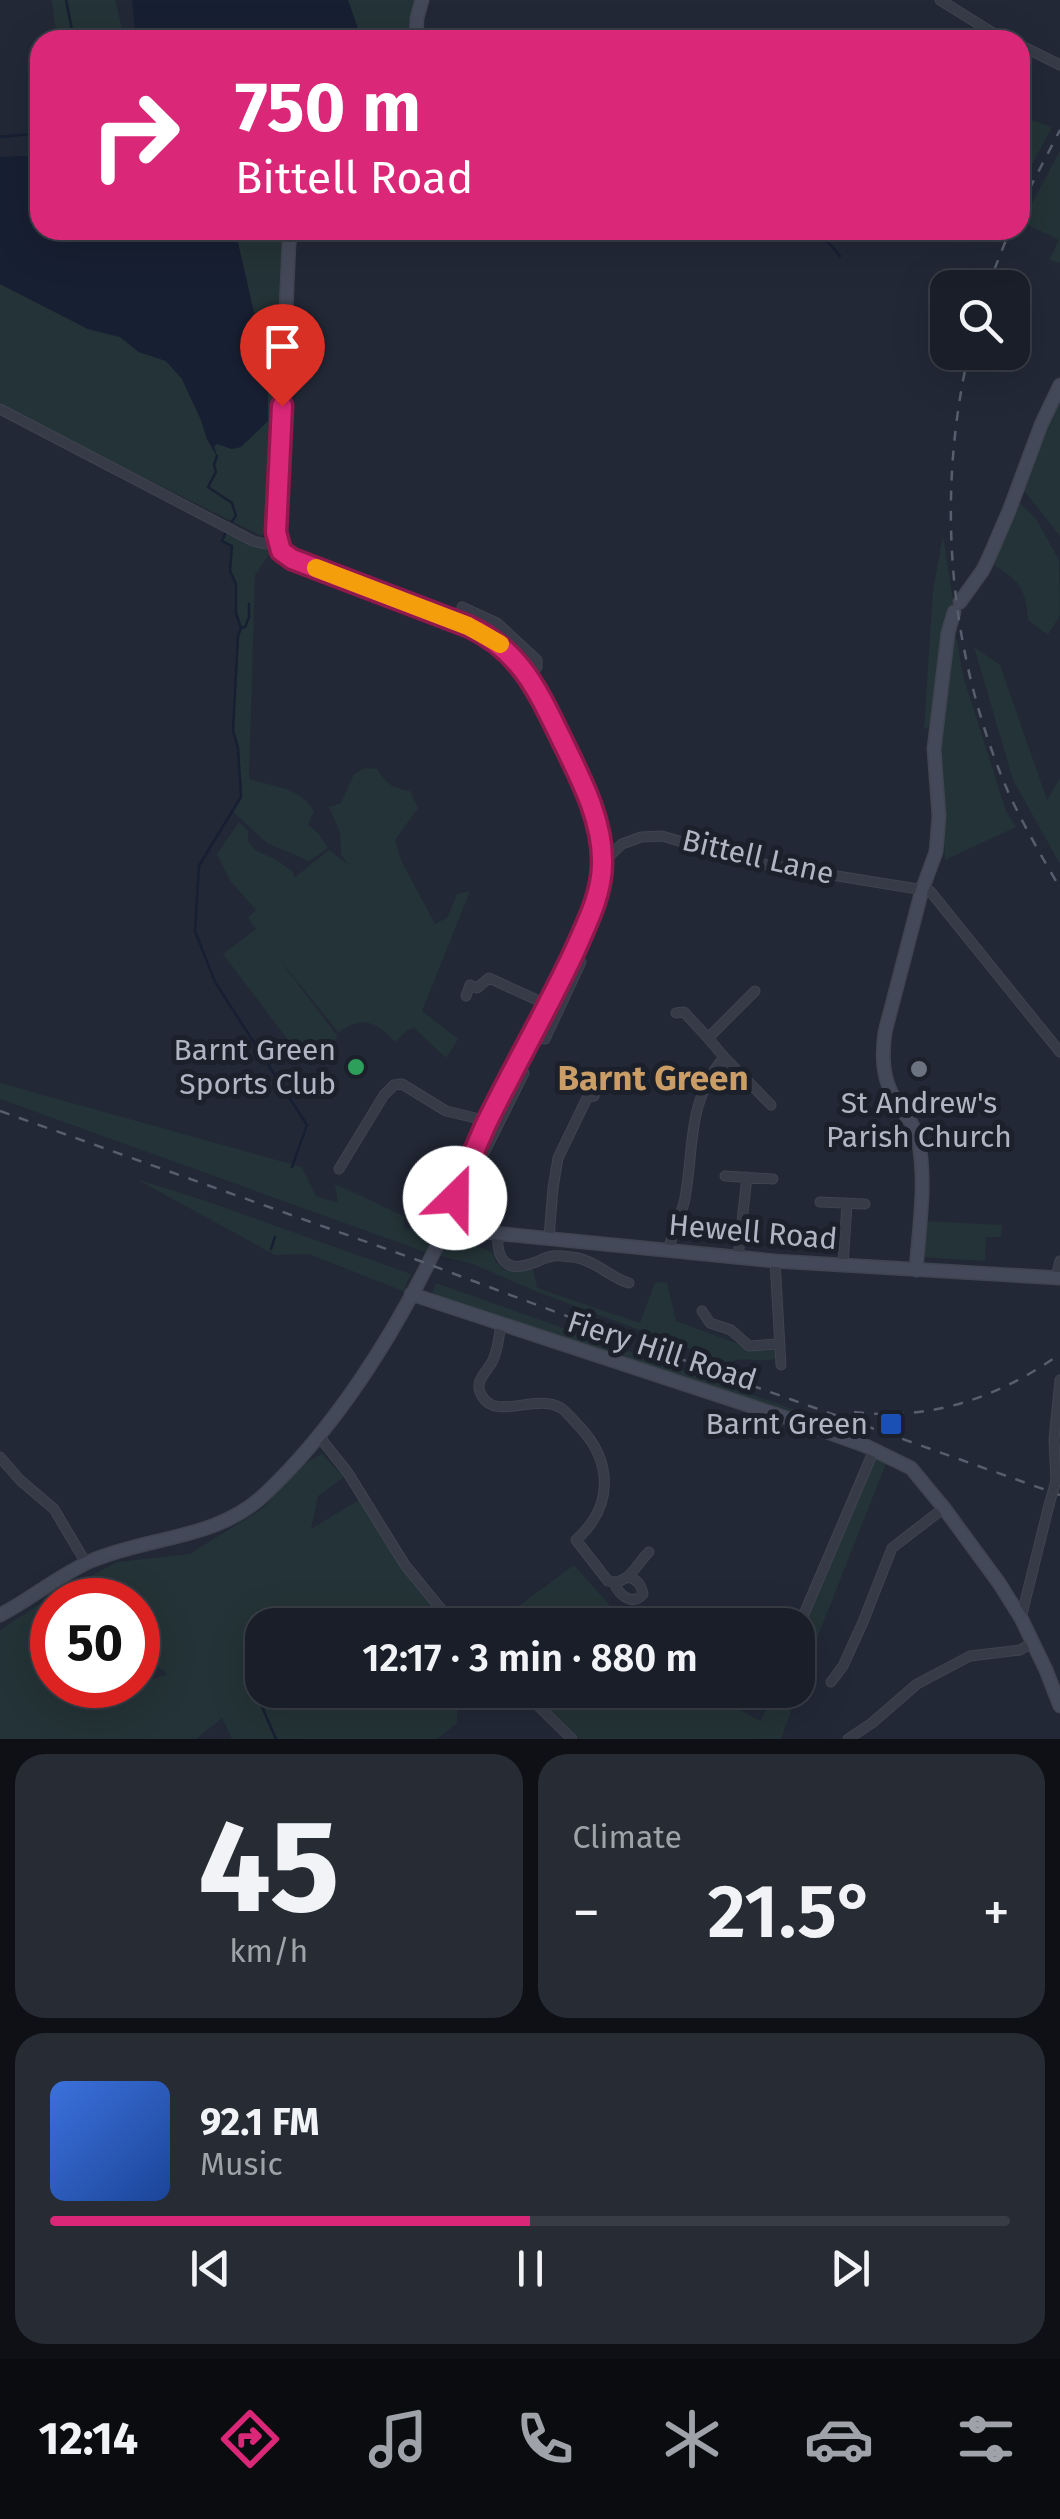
<!DOCTYPE html>
<html lang="en">
<head>
<meta charset="utf-8">
<style>
  body { margin:0; font-family:"Fira Sans",sans-serif; background:#272b34; color:#f1f3f6; height:100vh; display:flex; flex-direction:column; font-size:38px; white-space:nowrap }
  * { box-sizing:border-box; margin:0 }
  p { font-size:32px; color:#9fa2a8 }
  .icon { flex:none; width:55px; height:55px; fill:none; stroke:currentColor; stroke-width:2; stroke-linecap:round; stroke-linejoin:round }
  .map { position:relative; height:1739px; overflow:hidden }
  .side { display:flex; flex-direction:column; gap:15px; padding:15px; background:#0e1016; flex:1 }
  .side>* { flex:none }
  .hud { position:absolute; left:30px; top:30px; width:1000px; height:210px; border-radius:30px; box-shadow:0 10px 40px #0002,0 0 0 2px #383c45; background:#db2777; color:#fff; overflow:hidden }
  .tools { position:absolute; left:930px; top:270px; display:grid; gap:20px }
  .tools a { display:grid; place-items:center; width:100px; height:100px; border-radius:20px; background:#1a1e28; box-shadow:0 10px 40px #0002,0 0 0 2px #383c45; font-size:50px }
  .speed { position:absolute; left:30px; top:1578px; display:flex; gap:20px; font-size:50px; font-weight:700; text-align:center }
  .speed>* { display:grid; place-content:center; width:130px; height:130px; border-radius:50%; background:#1a1e28; box-shadow:0 10px 40px #0002,0 0 0 2px #383c45; line-height:1 }
  .speed .limit { border:15px solid #d22; background:#fff; color:#111 }
  .pin { position:absolute; display:grid; place-items:center; width:85px; height:85px; color:#fff; margin:-102px -42px; border-radius:50% 50% 50% 0; rotate:-45deg; box-shadow:0 0 10px #0007 }
  .pin .icon { rotate:45deg }
  .me { position:absolute; width:110px; margin:-55px; rotate:23deg; stroke-linejoin:round; filter:drop-shadow(0 0 8px #0008) }
  .turn { display:flex; align-items:center; gap:35px; height:210px; padding:0 40px; font-size:45px }
  .turn .icon { width:130px; height:130px; stroke-width:2.5 }
  .turn b { display:block; font-size:70px; line-height:85px }
  .big { font-size:75px; font-weight:600; line-height:1.1 }
  .side .tile { flex:1; display:flex; flex-direction:column; justify-content:center; gap:15px; min-width:0; padding:0 35px; border-radius:30px; background:#272b34 }
  .side .dial { align-items:center; gap:0 }
  .dial b { font-size:130px; line-height:1 }
  .song { display:flex; align-items:center; gap:30px }
  .cover { width:120px; height:120px; border-radius:15px; background:linear-gradient(135deg,hsl(220 70% 55%),hsl(220 70% 35%)) }
  .played { height:10px; border-radius:5px; background:linear-gradient(90deg,#db2777 50%,#383c45 50%) }
  .keys { display:flex; justify-content:space-around; direction:ltr }
  .heat { display:flex; justify-content:space-between; align-items:center; font-size:55px; direction:ltr }
  .side .tiles { flex:1; display:grid; gap:15px; grid-template-columns:1fr 1fr }
  .tile:last-child { grid-column:span 2 }
  .trip { position:absolute; left:245px; top:1608px; width:570px; height:100px; border-radius:30px; background:#1a1e28; box-shadow:0 10px 40px #0002,0 0 0 2px #383c45; font-weight:600; line-height:100px; text-align:center }
  .tabs { display:flex; height:160px; justify-content:space-around; align-items:center; background:#0a0c10; color:#9fa2a8 }
  .tabs .icon { width:70px; height:70px }
  .tabs .current { color:#db2777 }
  .tabs b { font-size:45px; color:#f1f3f6 }
  .map>svg:first-child { display:block }
</style>
</head>
<body>
<div class="map">
<svg width="1060" height="1739" viewBox="0 0 1060 1739">
  <rect width="100%" height="100%" fill="#222836"/>
  <path fill="#243337" d="M52,0H115L125,40H57Z
    M348,0H415L412,19L413,40H364L358,29Z
    M1020,116L1052,127L1020,187Z
    M1060,151V263L1049,260L1059,240L1022,222Z
    M235,230H288L268,529L262,536L118,465L0,403V284L88,329L120,337L139,352L166,361L182,379L201,420L207,440L216,454L214,445L218,444L232,449L268,421V352L258,330Z
    M1060,399V536L1023,489Z
    M1018,501L1036,519L1059,560L1060,615L1048,635L1028,620C1025,586 1020,582 991,563Z
    M226,532L271,552L255,575L249,779C273,786 301,788 314,811L308,825L318,833L328,848L309,861L267,843L233,812L241,797L242,784L238,773V748L233,731L238,636L241,628L236,613V584L230,571L232,547L222,541Z
    M943,535L953,600L932,725L924,729L933,590Z
    M952,630H955L963,676L1006,811L1016,827L945,860L939,743Z
    M974,647L1000,665L1047,800L1060,778V864L1013,780Z
    M366,768L377,769C386,784 393,788 410,791L418,808L395,840L401,860L435,924L447,918L457,894L470,891L422,1011L458,1039L446,1058L414,1028L406,1031L395,1042C375,1021 363,1016 338,1032L274,952L338,1037L306,1064L223,954L256,929L248,918L256,910L231,882L217,854L239,822L248,831V841L255,850L277,860L293,872L294,878L329,850L349,865L341,855L340,833L329,807L341,803L354,774Z
    M0,1083L302,1167L316,1196L338,1203L335,1184L404,1216V1228L433,1234L428,1253L0,1099Z
    M136,1179L203,1200L411,1274L403,1291L309,1254L275,1255Z
    M923,1221L1002,1225L1001,1237H986L985,1261L921,1257Z
    M451,1235L474,1237L476,1246L492,1252L496,1262L504,1270L533,1268L537,1288L640,1323L655,1282L667,1283L676,1321L752,1349L776,1347L777,1358C759,1365 745,1354 728,1363L535,1291L473,1264L440,1256L445,1239Z
    M436,1283L829,1422V1425L432,1294Z
    M322,1454L344,1477L318,1496L311,1529L359,1500L401,1567L450,1625H439L436,1622L432,1625H262V1690H457V1723L437,1739H232L222,1718L196,1739H0V1630L43,1602L52,1617V1685H94L102,1698L167,1674L138,1651V1600H89L78,1583L117,1562L190,1554L263,1508L305,1463Z
    M874,1456L887,1461L812,1651L781,1739H580L530,1690H701L761,1721L774,1690H798V1637Z
    M574,1565L627,1625H493Z"/>
  <path fill="#171f32" d="M132,0H348L358,29L364,40H136Z
    M27,156L40,158V230H235L258,330L268,352V421L241,447L232,449L217,444L214,446L217,456L207,439L201,420L182,379L166,361L139,352L120,337L88,329L0,284V157Z"/>
  <g fill="none" stroke-linecap="round" stroke-linejoin="round">
    <path stroke="#171f32" stroke-width="2.5" d="M66,0L74,40
      M0,137L40,133
      M788,230L796,235L828,242L840,256
      M217,456L214,465L216,472L208,487L232,503L236,516L232,521
      M241,628L245,627L249,617V604
      M206,854L241,797L238,748L233,731L238,636L241,628L236,613V584L230,571L232,546L222,541L226,532
      M205,856L199,866L195,931L215,982L307,1125L292,1167
      M271,1249L275,1237
      M256,1675L250,1679L276,1739"/>
    <defs>
      <path id="street" d="M940,0L993,33L1008,40
        M1020,45L1060,65
        M0,409L253,541L279,547
        M462,607L497,623L537,660V667L528,677
        M602,863L622,844L641,837L662,836L751,862L930,891L1060,1052
        M466,996L470,985L477,988L489,978L548,1005
        M676,1013L684,1012L708,1038
        M533,1037L545,1039L581,962L572,957
        M724,1057L771,1105
        M485,1151L524,1073
        M339,1169L384,1095L394,1085L402,1084L446,1111L488,1121
        M725,1176L773,1179
        M820,1202L865,1204
        M498,1233C496,1256 504,1273 530,1264C538,1262 545,1257 553,1256C561,1255 571,1257 578,1258C597,1262 611,1278 629,1283
        M549,1238L553,1188L558,1158L587,1098L594,1096
        M669,1250C671,1231 682,1216 685,1198C695,1142 686,1105 724,1057L708,1038L755,991
        M738,1257L747,1177
        M775,1261L781,1365
        M843,1265L847,1204
        M1056,1277L1060,1261
        M702,1311L710,1323L731,1330L749,1346L778,1344
        M501,1324C499,1336 498,1351 492,1362C486,1373 473,1382 482,1396C496,1421 536,1393 561,1408C567,1412 573,1420 578,1425C613,1461 614,1506 576,1540L608,1581C629,1586 636,1564 649,1552
        M318,1435L348,1473L405,1565L454,1625
        M0,1457L20,1480L54,1509L86,1563
        M1056,1481L1054,1440L1060,1380
        M614,1583C619,1595 633,1607 643,1594C641,1584 638,1581 629,1577
        M1021,1618L1049,1505
        M798,1628L874,1450
        M831,1682L843,1666L863,1622L892,1548L944,1508
        M522,1690L572,1739
        M848,1739L872,1723L917,1684L970,1656L1020,1650L1034,1642"/>
      <path id="secondary" d="M416,40L417,18L422,0
        M960,602L983,570L990,555L1009,511L1041,425L1060,385
        M443,1228L775,1261L1060,1278
        M916,1270C919,1228 927,1181 918,1139C915,1126 907,1117 899,1106C883,1083 881,1060 885,1032L922,890L936,852L939,816L934,749L948,633L954,612
        M411,1294L799,1422L866,1446L911,1468L944,1508L999,1583L1021,1618L1046,1670L1060,1706
        M0,1615C31,1599 59,1575 91,1561C149,1536 217,1540 265,1494C334,1429 391,1339 433,1254C454,1211 467,1164 487,1121C496,1103 507,1086 517,1068C534,1035 551,1001 567,967C582,936 599,903 602,868C606,816 543,687 506,650C496,639 482,633 468,626L292,559L281,551L276,532L289,243L292,230"/>
    </defs>
    <use href="#street" stroke="#3f4450" stroke-width="11"/>
    <use href="#secondary" stroke="#3f4450" stroke-width="15"/>
    <use href="#street" stroke="#363b47" stroke-width="9"/>
    <use href="#secondary" stroke="#444959" stroke-width="12"/>
    <path stroke="#585e6d" stroke-width="2.5" stroke-dasharray="10 10" stroke-linecap="butt" d="M1020,207L1060,130
      M987,288L1010,230
      M969,352C935,499 949,656 1009,794C1024,826 1042,857 1060,888
      M0,1111L420,1261L742,1382L1060,1495
      M854,1412C930,1421 998,1398 1060,1354"/>
    <defs>
      <path id="street-bridge" d="M1049,1505L1056,1481"/>
    </defs>
    <use href="#street-bridge" stroke="#3f4450" stroke-width="11" stroke-linecap="butt"/>
    <use href="#street-bridge" stroke="#363b47" stroke-width="9"/>
  </g>
  <g fill="none" stroke-linecap="round" stroke-linejoin="round">
    <defs>
      <path id="route" d="M282,406L276,532L281,551L292,559L468,626C518,649 536,687 559,734C578,774 603,818 602,863C602,894 587,923 575,950C548,1008 516,1063 488,1120C476,1145 466,1172 455,1198"/>
    </defs>
    <use href="#route" stroke="#8e194d" stroke-width="25"/>
    <use href="#route" stroke="#db2777" stroke-width="18"/>
    <path stroke="#f59e0b" stroke-width="18" d="M316,568L468,626L500,644"/>
  </g>
  <circle fill="#2e9e5b" stroke="#1b202b" stroke-width="4" cx="356" cy="1067" r="10"/>
  <circle fill="#6b7280" stroke="#1b202b" stroke-width="4" cx="919" cy="1069" r="10"/>
  <rect fill="#1a4fb4" stroke="#1b202b" stroke-width="4" x="879" y="1412" width="24" height="24" rx="5"/>
  <g text-anchor="middle" stroke-width="10" stroke-linejoin="round" paint-order="stroke">
    <g font-size="30" fill="#b0b5c3" stroke="#1b202b">
      <text transform="translate(758 857) rotate(13)" y="10">Bittell Lane</text>
      <text transform="translate(753 1232) rotate(5)" y="10">Hewell Road</text>
      <text transform="translate(662 1351) rotate(18)" y="10">Fiery Hill Road</text>
    </g>
    <g font-size="30" fill="#b0b5c3" stroke="#1b202b" text-anchor="end">
      <text x="336" y="1060">Barnt Green<tspan x="336" dy="34">Sports Club</tspan></text>
      <text x="919" y="1113" text-anchor="middle">St Andrew's<tspan x="919" dy="34">Parish Church</tspan></text>
      <text x="868" y="1434">Barnt Green</text>
    </g>
    <g font-size="35" font-weight="bold" fill="#c99d65" stroke="#1b202b">
      <text x="653" y="1090">Barnt Green</text>
    </g>
  </g>
</svg>
<div class="tools">
<a><svg class="icon" aria-label="search" viewBox="0 0 24 24"><circle cx="10" cy="10" r="6"/><path d="M15 15l6 6"/></svg></a>
</div>
<div class="speed"><div class="limit">50</div></div>
<div class="pin" style="left:282px;top:406px;background:#d93025"><svg class="icon" aria-label="arrive" viewBox="0 0 24 24"><path d="M6 21V4h12l-3 4 3 4H6"/></svg></div>
<svg class="me" style="left:455px;top:1198px" viewBox="-20 -20 40 40"><circle r="19" fill="#fff"/><path d="M0-13L10 11 0 6-10 11z" fill="#db2777"/></svg>
<div class="trip">12:17 · 3 min · 880 m</div>
<div class="hud">
<div class="turn"><svg class="icon" aria-label="right" viewBox="0 0 24 24"><path d="M7 20v-9h11M14 6l5 5-5 5"/></svg><div><b>750 m</b>Bittell Road</div></div>
</div>
</div>
<section class="side">
<div class="tiles">
<div class="tile dial"><b>45</b><p>km/h</p></div>
<div class="tile"><p>Climate</p>
<div class="heat"><a>−</a><b class="big">21.5°</b><a>+</a></div>
</div>
<div class="tile">
<div class="song"><i class="cover"></i><div><b>92.1 FM</b><p>Music</p></div></div>
<div class="played"></div>
<div class="keys"><svg class="icon" aria-label="previous" viewBox="0 0 24 24"><path d="M18 5L8 12l10 7zM5 5v14"/></svg><svg class="icon" aria-label="pause" viewBox="0 0 24 24"><path d="M8 5v14M16 5v14"/></svg><svg class="icon" aria-label="next" viewBox="0 0 24 24"><path d="M6 5l10 7-10 7zM19 5v14"/></svg></div>
</div>
</div>
</section>
<nav class="tabs">
<b>12:14</b>
<svg class="icon current" aria-label="directions" viewBox="0 0 24 24"><path d="M12 3l9 9-9 9-9-9zM9 14v-3h6M13 9l2 2-2 2"/></svg>
<svg class="icon" aria-label="music" viewBox="0 0 24 24"><path d="M9 18V5l10-2v13"/><circle cx="6" cy="18" r="3"/><circle cx="16" cy="16" r="3"/></svg>
<svg class="icon" aria-label="phone" viewBox="0 0 24 24"><path d="M5 4h4l2 5-3 2q2 4 5 5l2-3 5 2v4C11 20 4 13 5 4z"/></svg>
<svg class="icon" aria-label="climate" viewBox="0 0 24 24"><path d="M12 3v18M4 7l16 10M4 17L20 7"/></svg>
<svg class="icon" aria-label="car" viewBox="0 0 24 24"><path d="M5 17H2v-5l4-1 3-4h7l3 4 3 1v5h-3M9 17h6M6 11h13"/><circle cx="7" cy="17" r="2"/><circle cx="17" cy="17" r="2"/></svg>
<svg class="icon" aria-label="filters" viewBox="0 0 24 24"><path d="M4 7h16M4 17h16"/><circle cx="9" cy="7" r="2"/><circle cx="15" cy="17" r="2"/></svg>
</nav>
</body>
</html>
